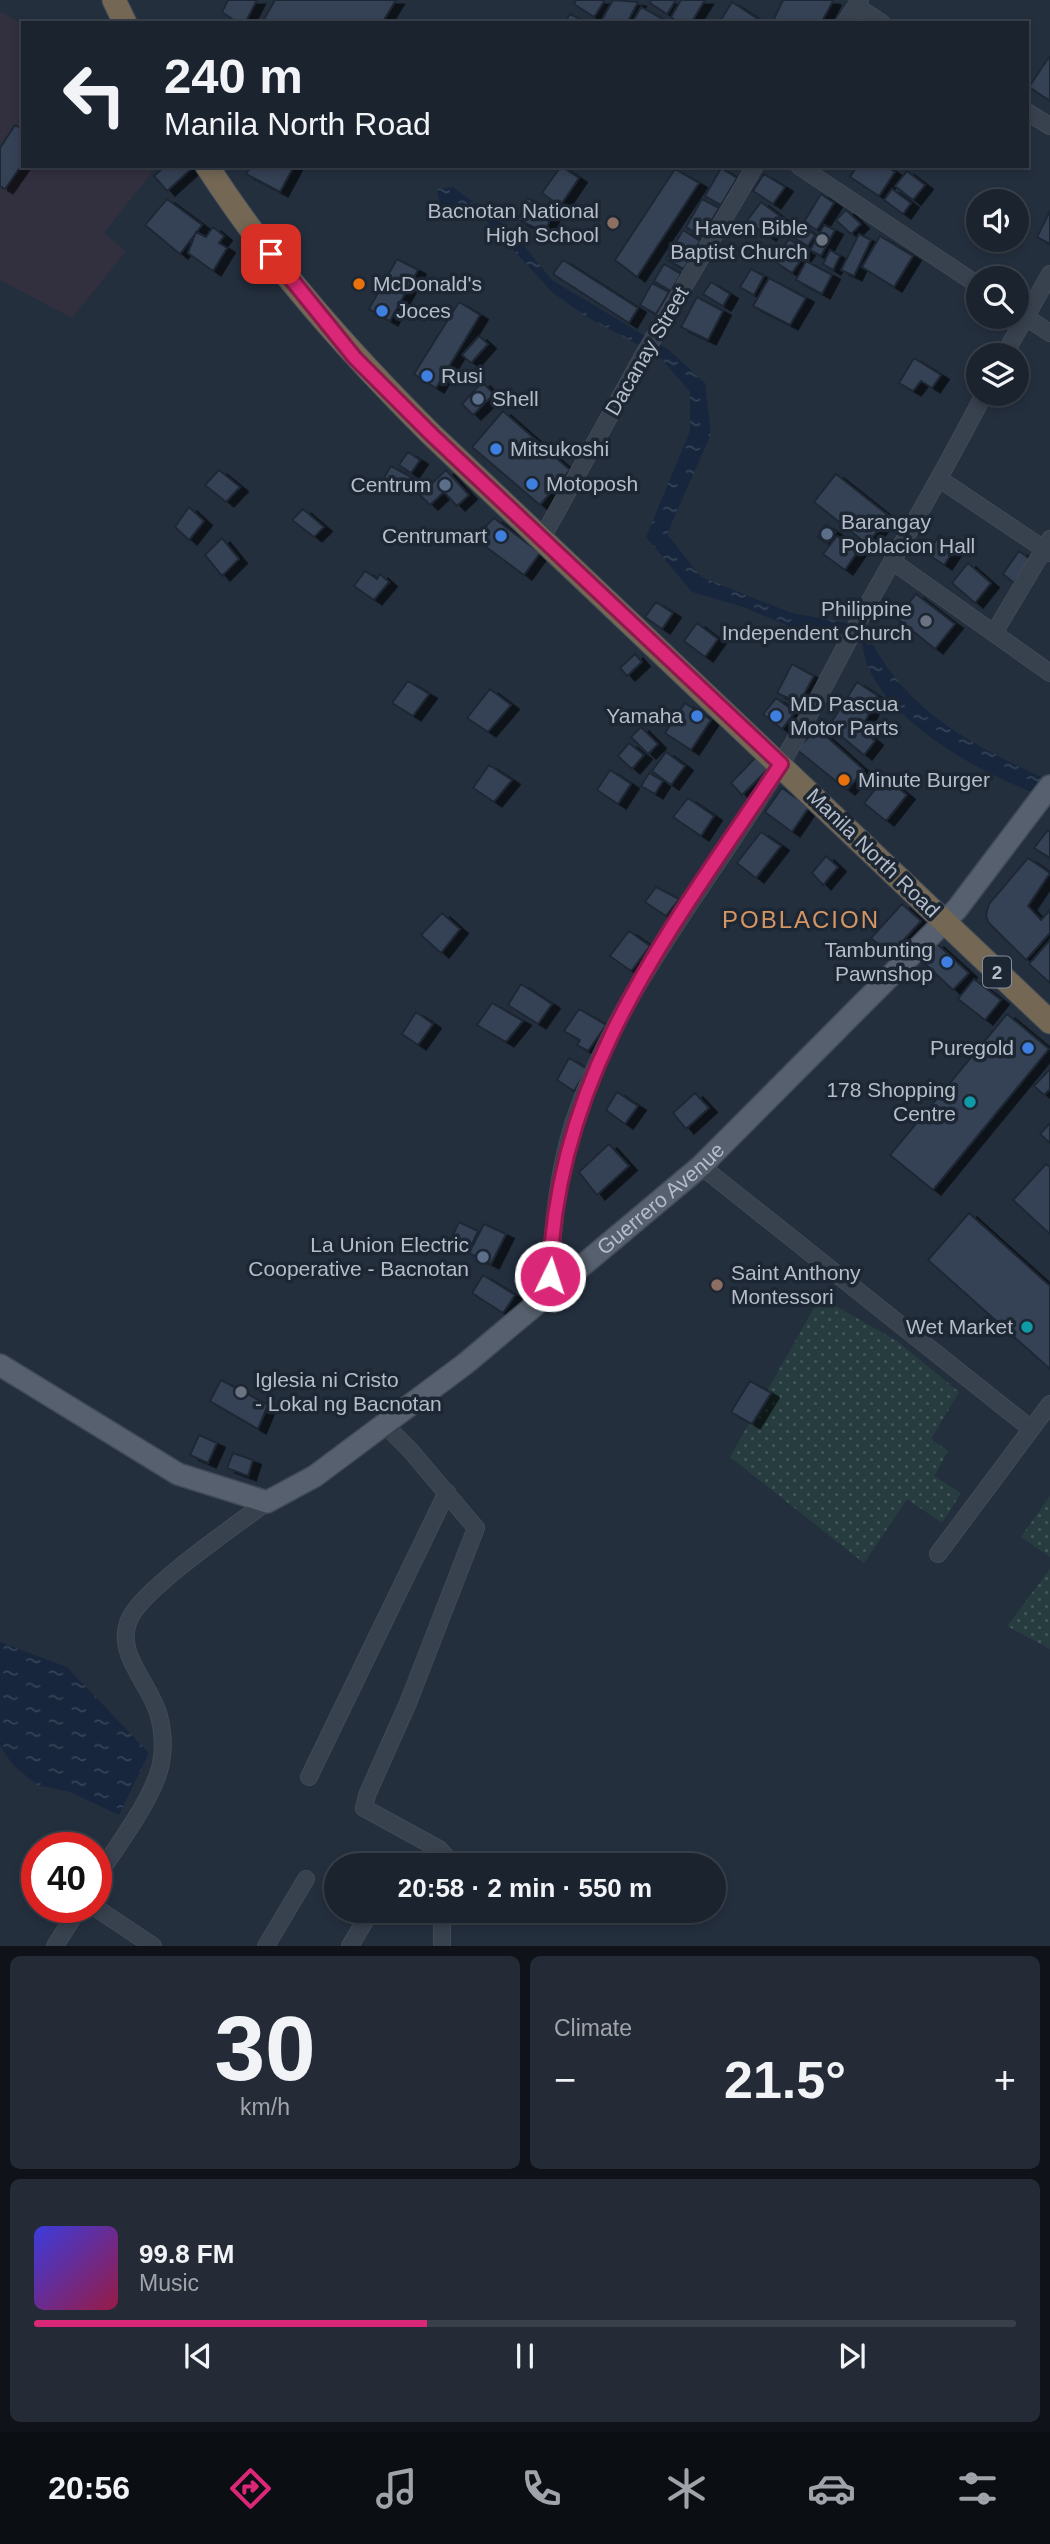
<!DOCTYPE html>
<html lang="en">
<head>
<meta charset="utf-8">
<style>
  body { margin:0; font-family:Arial,sans-serif; background:#242b36; color:#f1f3f6; height:100vh; display:flex; flex-direction:column; font-size:26px; white-space:nowrap }
  * { box-sizing:border-box; margin:0 }
  p { font-size:23px; color:#a0a4aa }
  .icon { flex:none; width:38px; height:38px; fill:none; stroke:currentColor; stroke-width:2; stroke-linecap:round; stroke-linejoin:round }
  .map { position:relative; height:1946px; overflow:hidden }
  .details { display:flex; flex-direction:column; gap:10px; padding:10px; background:#0f1319; flex:1 }
  .details>* { flex:none }
  .banner { position:absolute; left:21px; top:21px; width:1008px; height:147px; border-radius:0px; box-shadow:0 4px 10px #0003,0 0 0 2px #39404a; background:#1b232e; color:#f1f3f6; overflow:hidden }
  .fabs { position:absolute; left:966px; top:189px; display:grid; gap:14px }
  .fabs a { display:grid; place-items:center; width:63px; height:63px; border-radius:50%; background:#1b232e; box-shadow:0 4px 10px #0003,0 0 0 2px #39404a; font-size:35px }
  .speed { position:absolute; left:21px; top:1832px; display:flex; gap:14px; font-size:35px; font-weight:700; text-align:center }
  .speed>* { display:grid; place-content:center; width:91px; height:91px; border-radius:50%; background:#1b232e; box-shadow:0 4px 10px #0003,0 0 0 2px #39404a; line-height:1 }
  .speed .limit { border:10px solid #d22; background:#fff; color:#111 }
  .pin { position:absolute; display:grid; place-items:center; width:60px; height:60px; color:#fff; margin:-30px; border-radius:14px; box-shadow:0 4px 10px #0006 }
  .me { position:absolute; width:77px; margin:-38px; rotate:4deg; stroke-linejoin:round; filter:drop-shadow(0 0 5px #0008) }
  .turn { display:flex; align-items:center; gap:24px; height:147px; padding:0 28px; font-size:32px }
  .turn .icon { width:91px; height:91px; stroke-width:2.5 }
  .turn b { display:block; font-size:49px; line-height:60px }
  .big { font-size:52px; font-weight:700; line-height:1.1 }
  .details .card { flex:1; display:flex; flex-direction:column; justify-content:center; gap:10px; min-width:0; padding:0 24px; border-radius:10px; background:#242b36 }
  .details .dial { align-items:center; gap:0 }
  .dial b { font-size:91px; line-height:1 }
  .song { display:flex; align-items:center; gap:21px }
  .cover { width:84px; height:84px; border-radius:10px; background:linear-gradient(135deg,hsl(240 70% 55%),hsl(340 70% 35%)) }
  .played { height:7px; border-radius:4px; background:linear-gradient(90deg,#db2777 40%,#39404a 40%) }
  .keys { display:flex; justify-content:space-around; direction:ltr }
  .heat { display:flex; justify-content:space-between; align-items:center; font-size:38px; direction:ltr }
  .details .tiles { flex:1; display:grid; gap:10px; grid-template-columns:1fr 1fr }
  .card:last-child { grid-column:span 2 }
  .trip { position:absolute; left:324px; top:1853px; width:402px; height:70px; border-radius:35px; background:#1b232e; box-shadow:0 4px 10px #0003,0 0 0 2px #39404a; font-weight:700; line-height:70px; text-align:center }
  .menu { display:flex; height:112px; justify-content:space-around; align-items:center; background:#0b0e12; color:#a0a4aa }
  .menu .icon { width:49px; height:49px }
  .menu .selected { color:#db2777 }
  .menu b { font-size:32px; color:#f1f3f6 }
  .map>svg:first-child { display:block }
</style>
</head>
<body>
<div class="map">
<svg width="1050" height="1946" viewBox="0 0 1050 1946">
  <defs>
    <pattern id="grass-dots" width="8" height="8" patternUnits="userSpaceOnUse" patternTransform="scale(1.75)"><rect width="8" height="8" fill="#263c3f"/><path d="M2 2h.1M6 6h.1" fill="none" stroke="#435659" stroke-width="1.8" stroke-linecap="round"/></pattern>
    <pattern id="water-ripples" width="26" height="14" patternUnits="userSpaceOnUse" patternTransform="scale(1.75)"><rect width="26" height="14" fill="#17263c"/><path d="M2 4q2-2 4 0t4 0M15 11q2-2 4 0t4 0" fill="none" stroke="#364457"/></pattern>
    <filter id="shadow"><feDropShadow dx="8" dy="4.5" stdDeviation="0" flood-color="#0009"/></filter>
  </defs>
  <rect width="100%" height="100%" fill="#242f3e"/>
  <path fill="#32303f" d="M0,11L23,25V166H157L104,233L126,251L72,318L0,280Z"/>
  <path fill="url(#grass-dots)" d="M820,1297L897,1341L959,1392L931,1439L948,1451L934,1476L961,1493L942,1523L907,1499L864,1563L730,1457Z
    M1050,1496V1557L1021,1537Z
    M1050,1569V1649L1007,1626Z"/>
  <path fill="url(#water-ripples)" d="M453,187L512,231L552,280L669,350L705,383L711,434L667,534L701,577L792,613L864,626C901,710 970,744 1050,781V799C988,777 897,730 868,667C864,658 863,646 860,635L789,626L740,606L692,592L646,537L690,431V392L659,356L585,316L552,292L484,218L440,206L437,189Z
    M0,1642L67,1667L149,1753L119,1815L70,1792L37,1785L13,1765L0,1746Z"/>
  <path fill="#364354" stroke="#1f2835" stroke-width="2" filter="url(#shadow)" d="M228,0H257L245,23H238L222,12Z
    M275,0H396L382,23H262Z
    M576,0H605L594,17L574,4Z
    M613,0L638,2L627,23H600Z
    M651,0H676L667,14L650,3Z
    M681,0H705L691,23H679L671,17Z
    M783,0H831L833,1L821,23H772Z
    M732,2L764,23H719Z
    M641,7L666,21L665,23H632Z
    M570,14L587,23H565Z
    M1049,57H1050V101L1029,87Z
    M15,125L23,130V163L5,189L0,186V148Z
    M165,166H187L190,170L167,191L154,176Z
    M251,166H294L280,192L246,174Z
    M561,166L579,178L560,206L542,193Z
    M857,166H886L895,172L879,196L850,177Z
    M721,168L737,178L721,205L705,196Z
    M675,169L699,183L637,277L615,260Z
    M907,171L925,185L913,200L895,186Z
    M764,174L785,187L773,204L753,191Z
    M892,189L911,203L903,214L884,200Z
    M821,194L834,203L817,230L804,222Z
    M527,198L554,210L545,232L518,220Z
    M167,199L202,225L180,254L145,225Z
    M702,199L719,208L702,236L686,227Z
    M761,202L781,217L768,236L747,221Z
    M846,210L861,224L851,234L836,220Z
    M1050,211V244L1037,237Z
    M800,225L815,235L808,246L793,237Z
    M824,225L835,230L821,256L810,250Z
    M213,227L224,236L219,243L227,248L213,271L188,253L196,232L206,237Z
    M683,230L700,241L684,269L666,259Z
    M859,234L871,240L854,276L841,270Z
    M880,236L913,256L894,287L862,267Z
    M789,239L807,251L792,273L774,261Z
    M830,250L840,256L833,270L823,264Z
    M397,259L418,270L390,321L369,309Z
    M563,260L638,308L629,323L553,274Z
    M806,261L832,275L822,294L796,280Z
    M664,264L681,274L671,291L654,281Z
    M751,269L764,276L754,295L740,287Z
    M769,278L806,298L790,325L753,306Z
    M711,282L730,294L723,306L703,294Z
    M652,283L669,292L656,314L640,305Z
    M697,297L723,311L708,340L681,327Z
    M459,302L480,315L436,388L414,374Z
    M479,336L488,344L471,363L462,355Z
    M914,358L941,375L932,388L921,381L913,391L899,383Z
    M482,382L494,394L473,415L462,404Z
    M503,411L570,470L540,505L472,447Z
    M408,452L420,460L411,473L399,465Z
    M391,466L411,477L403,490L384,478Z
    M219,470L240,487L226,502L205,485Z
    M446,470L469,495L457,506L444,492L430,505L420,495Z
    M836,474L889,516L867,544L814,502Z
    M189,507L204,521L189,540L175,527Z
    M303,509L324,527L314,537L292,520Z
    M494,518L540,553L524,575L474,538Z
    M826,525L836,532L827,544L818,537Z
    M939,535L956,547L944,565L928,554Z
    M837,536L858,551L845,570L823,554Z
    M222,538L239,559L222,576L205,555Z
    M1019,551L1031,560L1014,583L1003,574Z
    M968,563L991,583L975,603L952,583Z
    M365,571L377,579L380,574L389,582L374,600L354,586Z
    M916,594L955,624L935,649L897,618Z
    M656,602L673,613L662,629L645,617Z
    M697,623L718,639L705,657L684,641Z
    M635,654L642,662L627,676L620,668Z
    M792,664L814,676L799,703L777,693Z
    M408,681L429,694L413,716L392,703Z
    M857,682L878,696L861,729L875,741L864,755L829,726Z
    M490,689L511,705L488,732L467,718Z
    M776,698L795,712L782,729L763,714Z
    M685,703L711,720L691,750L665,733Z
    M641,727L658,744L648,754L631,737Z
    M818,729L864,770L847,790L796,749Z
    M629,743L644,755L632,769L618,756Z
    M666,752L685,766L671,785L652,771Z
    M756,757L768,769L742,795L731,783Z
    M489,765L512,780L494,802L473,788Z
    M610,770L631,784L618,804L597,790Z
    M649,773L663,781L655,794L641,786Z
    M885,777L907,795L886,821L864,803Z
    M782,788L809,807L792,832L765,812Z
    M688,798L714,816L701,836L673,817Z
    M1048,830L1050,832V858L1034,848Z
    M761,832L781,846L756,878L737,863Z
    M826,856L838,867L823,885L812,873Z
    M1028,858L1050,873L1028,906L1041,920L1050,910V933L1026,960L988,922L986,915L989,904Z
    M656,887L679,899L666,916L645,902Z
    M902,904L921,921L890,955L871,938Z
    M442,913L460,929L441,953L421,935Z
    M629,931L650,946L631,971L610,956Z
    M1050,940V983L1029,964Z
    M936,943L969,973L953,990L921,960Z
    M974,979L1001,1000L985,1020L958,999Z
    M521,984L552,1004L538,1024L508,1005Z
    M492,1003L523,1021L506,1042L477,1025Z
    M579,1009L606,1025L588,1051L577,1045L580,1040L564,1031Z
    M416,1012L433,1024L418,1045L402,1034Z
    M1007,1014L1049,1049L933,1190L890,1155Z
    M569,1058L587,1069L574,1091L557,1080Z
    M1050,1069V1089L1044,1095L1034,1086Z
    M617,1092L638,1106L625,1124L606,1110Z
    M695,1093L709,1108L686,1129L673,1113Z
    M1050,1123V1143L1040,1134Z
    M609,1144L629,1166L597,1195L579,1172Z
    M1046,1164L1050,1167V1234L1013,1200Z
    M969,1213L1050,1286V1369L928,1260Z
    M459,1222L478,1231L469,1251L449,1243Z
    M484,1224L506,1234L491,1264L469,1253Z
    M483,1275L515,1295L503,1313L472,1293Z
    M221,1380L268,1405L258,1429L210,1401Z
    M750,1381L771,1393L752,1424L731,1412Z
    M199,1435L217,1443L208,1463L190,1455Z
    M233,1453L253,1460L248,1476L227,1468Z"/>
  <g fill="none" stroke-linecap="round" stroke-linejoin="round">
    <defs>
      <path id="minor" d="M856,6L882,23
        M845,23L860,0
        M1027,112L1050,126
        M799,166L978,285
        M1017,311L1050,333
        M1004,355L1050,274
        M941,480L1050,553
        M542,538L644,354L755,166
        M892,561L1050,673
        M994,633L1050,539
        M701,1166L1030,1428
        M550,1296C551,1239 556,1179 573,1124C617,990 710,883 781,764C810,716 835,665 862,615C903,541 946,469 984,394
        M384,1424L410,1450L476,1528L408,1703L367,1795L364,1808L439,1849L448,1859V1866
        M938,1554L1050,1404
        M309,1777L447,1492
        M96,1879C115,1848 155,1797 161,1763C164,1749 163,1730 159,1716C151,1684 113,1653 130,1618C144,1588 236,1525 267,1502
        M96,1908L153,1946
        M442,1911V1946
        M55,1946L79,1908
        M266,1946L306,1879
        M350,1946L371,1911"/>
      <g id="major">
        <path id="s1" d="M0,1365L178,1474L267,1502L315,1476L465,1364L701,1166L957,909L1050,786"/>
      </g>
      <path id="highway" d="M114,0L125,23
        M207,166C270,264 349,352 431,434L1050,1022"/>
    </defs>
    <use href="#minor" stroke="#414a57" stroke-width="18"/>
    <use href="#major" stroke="#414a57" stroke-width="24"/>
    <use href="#highway" stroke="#434c59" stroke-width="25"/>
    <use href="#minor" stroke="#38414e" stroke-width="16"/>
    <use href="#major" stroke="#56606e" stroke-width="21"/>
    <use href="#highway" stroke="#746855" stroke-width="23"/>
  </g>
  <g fill="none" stroke-linecap="round" stroke-linejoin="round">
    <defs>
      <path id="route" d="M271,254L355,358L431,434L781,764C673,926 555,1073 550,1276"/>
    </defs>
    <use href="#route" stroke="#8e194d" stroke-width="18"/>
    <use href="#route" stroke="#db2777" stroke-width="12"/>
  </g>
  <g fill="#8d6e63" stroke="#1d2633" stroke-width="2.5">
    <circle cx="613" cy="223" r="7"/>
    <circle cx="717" cy="1285" r="7"/>
  </g>
  <g fill="#6b7280" stroke="#1d2633" stroke-width="2.5">
    <circle cx="822" cy="240" r="7"/>
    <circle cx="926" cy="621" r="7"/>
    <circle cx="241" cy="1392" r="7"/>
  </g>
  <g fill="#e8710a" stroke="#1d2633" stroke-width="2.5">
    <circle cx="359" cy="284" r="7"/>
    <circle cx="844" cy="780" r="7"/>
  </g>
  <g fill="#3f7fe0" stroke="#1d2633" stroke-width="2.5">
    <circle cx="382" cy="311" r="7"/>
    <circle cx="427" cy="376" r="7"/>
    <circle cx="496" cy="449" r="7"/>
    <circle cx="532" cy="484" r="7"/>
    <circle cx="501" cy="536" r="7"/>
    <circle cx="697" cy="716" r="7"/>
    <circle cx="776" cy="716" r="7"/>
    <circle cx="947" cy="962" r="7"/>
    <circle cx="1028" cy="1048" r="7"/>
  </g>
  <g fill="#5c6f8a" stroke="#1d2633" stroke-width="2.5">
    <circle cx="478" cy="399" r="7"/>
    <circle cx="445" cy="485" r="7"/>
    <circle cx="827" cy="534" r="7"/>
    <circle cx="483" cy="1257" r="7"/>
  </g>
  <g fill="#0f9aa8" stroke="#1d2633" stroke-width="2.5">
    <circle cx="970" cy="1102" r="7"/>
    <circle cx="1027" cy="1327" r="7"/>
  </g>
  <g text-anchor="middle" stroke-width="7" stroke-linejoin="round" paint-order="stroke">
    <rect fill="#1d2633" stroke="#878f9c" stroke-width="2" x="983" y="956.5" width="28" height="31" rx="5"/>
    <g font-size="19" font-weight="bold" fill="#b4bcc9">
      <text x="997" y="979">2</text>
    </g>
    <g font-size="21" fill="#b4bcc9" stroke="#1d2633" text-anchor="end">
      <text x="599" y="218">Bacnotan National<tspan x="599" dy="24">High School</tspan></text>
      <text x="808" y="235">Haven Bible<tspan x="808" dy="24">Baptist Church</tspan></text>
      <text x="373" y="291" text-anchor="start">McDonald's</text>
      <text x="396" y="318" text-anchor="start">Joces</text>
      <text x="441" y="383" text-anchor="start">Rusi</text>
      <text x="492" y="406" text-anchor="start">Shell</text>
      <text x="510" y="456" text-anchor="start">Mitsukoshi</text>
      <text x="546" y="491" text-anchor="start">Motoposh</text>
      <text x="431" y="492">Centrum</text>
      <text x="841" y="529" text-anchor="start">Barangay<tspan x="841" dy="24">Poblacion Hall</tspan></text>
      <text x="487" y="543">Centrumart</text>
      <text x="912" y="616">Philippine<tspan x="912" dy="24">Independent Church</tspan></text>
      <text x="790" y="711" text-anchor="start">MD Pascua<tspan x="790" dy="24">Motor Parts</tspan></text>
      <text x="683" y="723">Yamaha</text>
      <text x="858" y="787" text-anchor="start">Minute Burger</text>
      <text x="933" y="957">Tambunting<tspan x="933" dy="24">Pawnshop</tspan></text>
      <text x="1014" y="1055">Puregold</text>
      <text x="956" y="1097">178 Shopping<tspan x="956" dy="24">Centre</tspan></text>
      <text x="469" y="1252">La Union Electric<tspan x="469" dy="24">Cooperative - Bacnotan</tspan></text>
      <text x="731" y="1280" text-anchor="start">Saint Anthony<tspan x="731" dy="24">Montessori</tspan></text>
      <text x="1013" y="1334">Wet Market</text>
      <text x="255" y="1387" text-anchor="start">Iglesia ni Cristo<tspan x="255" dy="24">- Lokal ng Bacnotan</tspan></text>
    </g>
    <g font-size="21" fill="#b4bcc9" stroke="#1d2633">
      <text transform="translate(647 351) rotate(-60)" y="7">Dacanay Street</text>
      <text transform="translate(873 853) rotate(44)" y="7">Manila North Road</text>
      <text dy="7" stroke="none"><textPath href="#s1" startOffset="800">Guerrero Avenue</textPath></text>
    </g>
    <g font-size="24" letter-spacing="2" fill="#d59563" stroke="#1d2633">
      <text x="801" y="928">POBLACION</text>
    </g>
  </g>
</svg>
<div class="fabs">
<a><svg class="icon" aria-label="sound" viewBox="0 0 24 24"><path d="M4 9h4l5-4v14l-5-4H4zM17 9q2 3 0 6"/></svg></a>
<a><svg class="icon" aria-label="search" viewBox="0 0 24 24"><circle cx="10" cy="10" r="6"/><path d="M15 15l6 6"/></svg></a>
<a><svg class="icon" aria-label="layers" viewBox="0 0 24 24"><path d="M12 4l9 5-9 5-9-5zM3 14l9 5 9-5"/></svg></a>
</div>
<div class="speed"><div class="limit">40</div></div>
<div class="pin" style="left:271px;top:254px;background:#d93025"><svg class="icon" aria-label="arrive" viewBox="0 0 24 24"><path d="M6 21V4h12l-3 4 3 4H6"/></svg></div>
<svg class="me" style="left:550px;top:1276px" viewBox="-20 -20 40 40"><circle r="17" fill="#db2777" stroke="#fff" stroke-width="3"/><path d="M0-11L8 9 0 5-8 9z" fill="#fff"/></svg>
<div class="trip">20:58 · 2 min · 550 m</div>
<div class="banner">
<div class="turn"><svg class="icon" aria-label="left" viewBox="0 0 24 24"><path d="M17 20v-9H6M10 6l-5 5 5 5"/></svg><div><b>240 m</b>Manila North Road</div></div>
</div>
</div>
<section class="details">
<div class="tiles">
<div class="card dial"><b>30</b><p>km/h</p></div>
<div class="card"><p>Climate</p>
<div class="heat"><a>−</a><b class="big">21.5°</b><a>+</a></div>
</div>
<div class="card">
<div class="song"><i class="cover"></i><div><b>99.8 FM</b><p>Music</p></div></div>
<div class="played"></div>
<div class="keys"><svg class="icon" aria-label="previous" viewBox="0 0 24 24"><path d="M18 5L8 12l10 7zM5 5v14"/></svg><svg class="icon" aria-label="pause" viewBox="0 0 24 24"><path d="M8 5v14M16 5v14"/></svg><svg class="icon" aria-label="next" viewBox="0 0 24 24"><path d="M6 5l10 7-10 7zM19 5v14"/></svg></div>
</div>
</div>
</section>
<nav class="menu">
<b>20:56</b>
<svg class="icon selected" aria-label="directions" viewBox="0 0 24 24"><path d="M12 3l9 9-9 9-9-9zM9 14v-3h6M13 9l2 2-2 2"/></svg>
<svg class="icon" aria-label="music" viewBox="0 0 24 24"><path d="M9 18V5l10-2v13"/><circle cx="6" cy="18" r="3"/><circle cx="16" cy="16" r="3"/></svg>
<svg class="icon" aria-label="phone" viewBox="0 0 24 24"><path d="M5 4h4l2 5-3 2q2 4 5 5l2-3 5 2v4C11 20 4 13 5 4z"/></svg>
<svg class="icon" aria-label="climate" viewBox="0 0 24 24"><path d="M12 3v18M4 7l16 10M4 17L20 7"/></svg>
<svg class="icon" aria-label="car" viewBox="0 0 24 24"><path d="M5 17H2v-5l4-1 3-4h7l3 4 3 1v5h-3M9 17h6M6 11h13"/><circle cx="7" cy="17" r="2"/><circle cx="17" cy="17" r="2"/></svg>
<svg class="icon" aria-label="filters" viewBox="0 0 24 24"><path d="M4 7h16M4 17h16"/><circle cx="9" cy="7" r="2"/><circle cx="15" cy="17" r="2"/></svg>
</nav>
</body>
</html>
